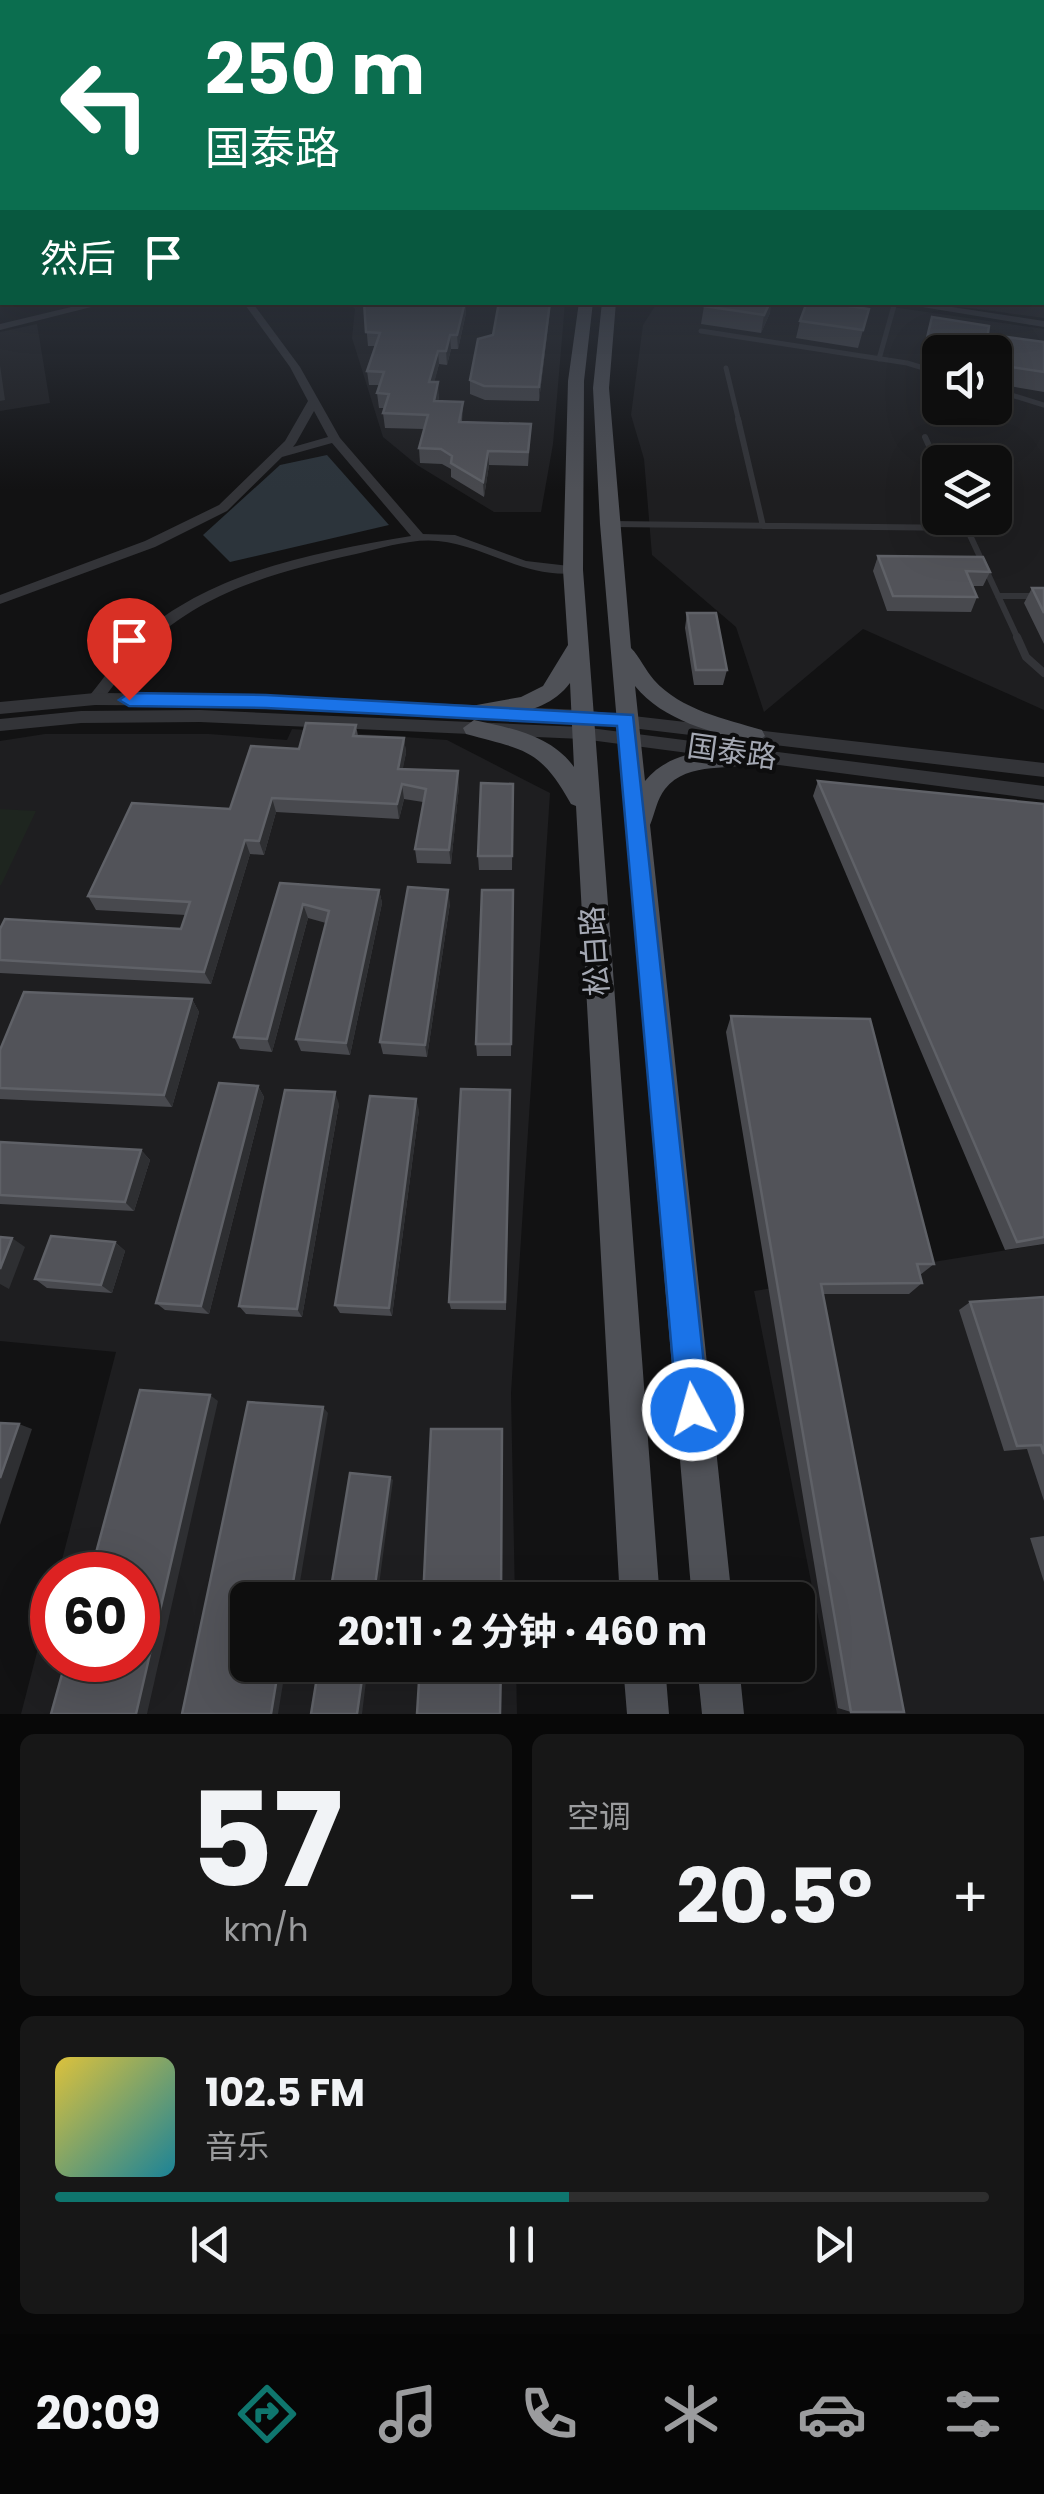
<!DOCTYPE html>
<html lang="zh">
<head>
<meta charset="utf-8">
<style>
  body { margin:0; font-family:Poppins,"Noto Sans SC",sans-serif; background:#171717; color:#f1f3f6; height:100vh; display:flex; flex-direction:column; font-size:38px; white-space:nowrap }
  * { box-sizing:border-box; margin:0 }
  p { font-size:32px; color:#9b9c9e }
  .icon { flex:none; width:55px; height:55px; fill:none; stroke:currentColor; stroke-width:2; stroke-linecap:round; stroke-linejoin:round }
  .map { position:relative; height:1714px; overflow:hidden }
  .drawer { display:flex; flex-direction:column; gap:20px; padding:20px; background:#080808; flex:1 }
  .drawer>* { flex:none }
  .banner { position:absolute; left:0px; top:0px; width:1045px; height:305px; box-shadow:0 10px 40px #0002,0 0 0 2px #2e2e2e; background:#0b6e4f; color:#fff; overflow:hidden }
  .fabs { position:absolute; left:922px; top:335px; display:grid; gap:20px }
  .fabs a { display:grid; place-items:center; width:90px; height:90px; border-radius:15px; background:#0e0e0e; box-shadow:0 10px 40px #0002,0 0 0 2px #2e2e2e; font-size:50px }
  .speed { position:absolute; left:30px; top:1552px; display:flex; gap:20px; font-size:50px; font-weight:700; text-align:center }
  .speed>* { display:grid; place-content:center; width:130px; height:130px; border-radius:50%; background:#0e0e0e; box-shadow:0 10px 40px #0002,0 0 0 2px #2e2e2e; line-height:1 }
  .speed .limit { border:15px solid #d22; background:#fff; color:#111 }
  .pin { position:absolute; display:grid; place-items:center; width:85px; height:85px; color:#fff; margin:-102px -42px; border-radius:50% 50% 50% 0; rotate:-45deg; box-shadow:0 0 10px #0007 }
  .pin .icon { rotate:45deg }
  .me { position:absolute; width:110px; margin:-55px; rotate:354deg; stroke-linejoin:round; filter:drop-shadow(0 0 8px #0008) }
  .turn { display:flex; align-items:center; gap:35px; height:210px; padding:0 40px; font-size:45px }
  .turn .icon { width:130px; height:130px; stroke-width:2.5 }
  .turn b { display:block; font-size:70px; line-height:85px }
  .then { display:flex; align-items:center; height:95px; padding:0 40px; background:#0003; gap:20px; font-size:38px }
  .big { font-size:75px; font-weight:700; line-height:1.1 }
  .drawer .tile { flex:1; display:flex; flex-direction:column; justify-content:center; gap:15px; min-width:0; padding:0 35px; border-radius:15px; background:#171717 }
  .drawer .dial { align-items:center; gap:0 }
  .dial b { font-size:130px; line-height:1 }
  .song { display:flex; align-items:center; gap:30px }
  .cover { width:120px; height:120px; border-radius:15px; background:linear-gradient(135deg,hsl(50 70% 55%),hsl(190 70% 35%)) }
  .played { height:10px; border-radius:5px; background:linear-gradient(90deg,#0f766e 55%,#2e2e2e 55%) }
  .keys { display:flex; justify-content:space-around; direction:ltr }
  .heat { display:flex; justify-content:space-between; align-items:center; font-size:55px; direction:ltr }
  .drawer .tiles { flex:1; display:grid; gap:20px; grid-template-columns:1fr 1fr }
  .tile:last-child { grid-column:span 2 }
  .trip { position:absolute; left:230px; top:1582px; width:585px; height:100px; border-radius:15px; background:#0e0e0e; box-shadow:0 10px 40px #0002,0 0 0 2px #2e2e2e; font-weight:700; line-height:100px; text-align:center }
  .dock { display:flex; height:160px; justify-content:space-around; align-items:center; background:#060606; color:#9b9c9e }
  .dock .icon { width:70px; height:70px }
  .dock .current { color:#0f766e }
  .dock b { font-size:45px; color:#f1f3f6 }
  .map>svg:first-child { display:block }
</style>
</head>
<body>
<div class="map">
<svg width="1044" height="1714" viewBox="0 0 1044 1714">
  <rect width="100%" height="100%" fill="#121213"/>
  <path fill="#1e1e20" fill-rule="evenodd" d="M1044,250V318L931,303L1042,302Z
    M857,302L1044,329V710L863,629L764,712L736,627L652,555L644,459L631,415L643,325L657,303ZM940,352H995V408H940ZM940,462H995V518H940Z
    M349,303H565L553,444L541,512H494L417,465L383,437L352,338L355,309Z
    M37,324L50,403L0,411V332Z
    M292,729L447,740L550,793L511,1393L515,1600H248V1665H516L517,1714H21L52,1594V1660H138V1575H58L116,1352L0,1341V741L45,734H209L287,740Z
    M1044,1244V1714H837L754,1291Z"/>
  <path fill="#1e251f" d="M0,809L36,811L1,885H0Z"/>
  <path fill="#2c343b" d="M327,455L389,525L230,562L203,535L280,465Z"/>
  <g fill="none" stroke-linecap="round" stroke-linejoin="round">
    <path stroke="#333438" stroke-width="5" d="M701,331L907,363L940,373
      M879,359L895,302
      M726,368L739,422
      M995,390L1044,405"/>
    <path stroke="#333438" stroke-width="6" d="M738,419L763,526
      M925,437L940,470
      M962,518L1018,639
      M612,524L967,528
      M998,596H1044"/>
    <path stroke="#333438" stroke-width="8" d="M1017,637L1026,657L1044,673"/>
    <path fill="#333438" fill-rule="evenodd" d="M92,302H111L0,330V324Z
      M243,302H252L300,367L340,438L423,534L455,535L526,561L578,567V573C525,579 487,546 438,541C413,538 381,548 356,554C283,570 204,591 149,644C130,661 116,683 100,703H90L87,699L90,695C106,676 120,653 139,636C212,571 318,552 411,536L332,443L282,457L227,511L155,547L0,604V595L145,541L219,505L285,441L308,401L290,367ZM314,411L328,437L293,447L296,443Z
      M892,302H919L1044,321V327Z"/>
    <path fill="#333438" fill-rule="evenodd" d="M95,693L233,694L581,710L1044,763V777L581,722L233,706L95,705L0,714V702Z
      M200,710L582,727L1044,786V800L582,739L200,722L81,723L0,731V719L81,711Z"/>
    <path fill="#4f5157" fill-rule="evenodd" d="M579,302H593L584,381L583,570L660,1600H620L576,806L571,804C540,748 524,750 466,734L463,728L474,720C510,728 551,735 574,767L570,683C548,712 512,715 479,719L468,711L471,706L521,697L543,686L568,645L563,570L568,381Z
      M602,302H616L609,388L631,648C640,657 645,670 654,680C681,710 725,719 762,730L765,736L754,744C713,732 663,721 635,686L645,781C671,749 716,749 754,747L765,755C750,777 692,755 665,789C657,799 655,813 650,825L732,1600H692L600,524L593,388Z
      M623,1665H665L669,1714H627Z
      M697,1665H739L744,1714H702Z"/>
  </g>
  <path fill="#48494e" d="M364,302H465L466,313L458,349H451L447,365L439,364L434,382L439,396L438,402H463L462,422L531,424L528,466L489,465L484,497L451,477V469L442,464L420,463L419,448L424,429L385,428L383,413L385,408H379L377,393L379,385H369L367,371L376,346H368Z
    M499,302H551L539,401L485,400L470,394V380L493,335Z
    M704,306L770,313L761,333L701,324Z
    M869,309L858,348L796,338L800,321Z
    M932,317L986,347L984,352H940V359L922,356Z
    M1007,337L1044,342V392L997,384L1000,355Z
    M878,556L990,572L983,586H973L977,597L971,612L887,611L873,571Z
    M1032,588H1044V644L1024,603Z
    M687,613L727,670L723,685H694L685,628Z
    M356,725L358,736L404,738L406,753L402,770L459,786L451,864L417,863L415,849L423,802L404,799L399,819L276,812L264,855L250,854L211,984L0,973V929H181L186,915L96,910L88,896L230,809L299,749Z
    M818,781L1044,804V1244L1005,1250L813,796Z
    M513,784L512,870H479L478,856Z
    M280,883L379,890L382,903L350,1055L301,1051L296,1039L326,923L308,918L272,1052L240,1049L234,1037Z
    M513,890L511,1056H477L476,1044Z
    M450,903L427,1057L383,1054L380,1042Z
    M192,999L199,1012L172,1107L0,1099V1050Z
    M731,1016L934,1264L920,1275L922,1283L909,1294H823L851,1712L838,1708L726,1032Z
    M258,1086L264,1097L209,1314L165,1310L156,1303Z
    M510,1090L506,1310L451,1309L449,1302Z
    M339,1104L302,1317L246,1314L239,1306Z
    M419,1110L392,1316L340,1313L335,1305Z
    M0,1142L141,1150L150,1160L134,1211L0,1204Z
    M115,1242L125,1251L112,1293L47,1288L35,1279Z
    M1044,1297V1501L1027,1449L1004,1451L959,1310L970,1302Z
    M1044,1536V1582L1030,1538Z"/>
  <path fill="#2e2f32" d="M465,302L466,313L458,349L457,335Z
    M550,302H551L539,401V387Z
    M770,302H772L770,313L761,333L764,315Z
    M450,335L451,349L447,365L446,351Z
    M438,351L439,364L431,396L429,382Z
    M0,365L5,400L0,401Z
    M438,382L439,396L435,416L434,401Z
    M488,451L489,465L484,497L483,482Z
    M404,738L406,753L400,784L398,769Z
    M458,771L459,786L451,864L449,850Z
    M402,784L404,799L399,819L397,804Z
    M272,798L276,812L264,855L259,841Z
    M245,840L250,854L211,984L204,972Z
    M379,890L382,903L350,1055L346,1043Z
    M448,890L450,903L427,1057L425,1045Z
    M303,904L308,918L272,1052L267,1039Z
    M192,999L199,1012L172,1107L164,1095Z
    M258,1086L264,1097L209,1314L201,1306Z
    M335,1092L339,1104L302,1317L297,1309Z
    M416,1099L419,1110L392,1316L389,1308Z
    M141,1150L150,1160L134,1211L125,1202Z
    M12,1238L25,1247L9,1289L0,1284V1269Z
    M115,1242L125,1251L112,1293L101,1285Z
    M210,1395L218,1401L147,1714H136Z
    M323,1407L328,1413L297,1600H290Z
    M19,1424L32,1429L0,1525V1478Z
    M390,1477L393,1480L377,1600H373Z
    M279,1665H286L278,1714H271Z
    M364,1665H368L362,1714H357Z"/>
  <path fill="#525359" stroke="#5f6167" stroke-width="2.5" d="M364,302H465L457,335H450L446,351H438L429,382H438L434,401L463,402L459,422L531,424L528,452L488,451L483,482L451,463L452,456L441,449L419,448L428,415L383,413L389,394L377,393L384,372L367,371L380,333L366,332Z
    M499,302H550L539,387L484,386L470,380L478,339L493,335Z
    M706,302H770L764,315L704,306Z
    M807,302H821L869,309L863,330L800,321Z
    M932,317L989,326L986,347L927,338Z
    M1007,337L1044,342V372L1004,366Z
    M878,556L983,557L990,572L966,571L977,597L893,596Z
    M1032,588H1044V613Z
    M687,613H716L727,670H696Z
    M306,723L356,725L353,736L404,738L398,769L458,771L449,850L415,849L426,789L402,784L397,804L272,798L259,841L245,840L204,972L0,960V929L5,919L181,929L190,902L88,896L132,803L230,809L251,746L299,749Z
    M818,781L1044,804V1237L1017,1242Z
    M481,783L513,784L512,856H478Z
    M280,883L379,890L346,1043L296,1039L329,911L303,904L267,1039L234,1037Z
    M408,887L448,890L425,1045L380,1042Z
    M482,890H513L511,1044H476Z
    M24,992L192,999L164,1095L0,1088V1050Z
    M731,1016L870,1019L934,1264H917L922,1283L821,1284L904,1712H851Z
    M219,1083L258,1086L201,1306L156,1303Z
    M461,1089L510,1090L505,1302H449Z
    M285,1090L335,1092L297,1309L239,1306Z
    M370,1096L416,1099L389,1308L335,1305Z
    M0,1142L141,1150L125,1202L0,1195Z
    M51,1236L115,1242L101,1285L35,1279Z
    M0,1237L12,1238L0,1269Z
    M1044,1297V1454L1041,1445L1017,1446L970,1302Z
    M140,1390L210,1395L136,1714H51L66,1660H138V1575H90Z
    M248,1402L323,1407L290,1600H248V1665H279L271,1714H182Z
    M0,1423L19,1424L0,1478Z
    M431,1429H502L501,1600H423Z
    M350,1473L390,1477L373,1600H329Z
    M319,1665H364L357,1714H311Z
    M420,1665H501L500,1714H417Z"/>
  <linearGradient id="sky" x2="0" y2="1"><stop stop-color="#0a0a0a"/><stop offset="0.51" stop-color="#333944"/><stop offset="1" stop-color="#333944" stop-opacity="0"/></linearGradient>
  <rect width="1044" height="490" fill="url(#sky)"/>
  <path fill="#1a73e8" stroke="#114b97" stroke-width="2.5" d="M129,693L266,695L633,715L709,1410L705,1422L693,1426L681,1422L677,1410L617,726L266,708L129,706L119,700Z"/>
  <g text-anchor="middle" stroke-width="8" stroke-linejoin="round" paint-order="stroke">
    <g font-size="30" fill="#a4a8b3" stroke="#0d0d0e">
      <text transform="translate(732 752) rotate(8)" y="10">国泰路</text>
      <text transform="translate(595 951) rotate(-94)" y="10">松白路</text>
    </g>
  </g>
</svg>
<div class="fabs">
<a><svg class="icon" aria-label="sound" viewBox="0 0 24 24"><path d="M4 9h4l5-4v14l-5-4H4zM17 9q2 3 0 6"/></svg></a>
<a><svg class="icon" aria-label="layers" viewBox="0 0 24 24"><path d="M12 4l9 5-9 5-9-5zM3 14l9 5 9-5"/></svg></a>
</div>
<div class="speed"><div class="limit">60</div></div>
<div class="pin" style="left:129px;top:700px;background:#d93025"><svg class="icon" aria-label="arrive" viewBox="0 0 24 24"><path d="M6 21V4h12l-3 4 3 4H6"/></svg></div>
<svg class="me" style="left:693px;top:1410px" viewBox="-20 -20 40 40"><circle r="17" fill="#1a73e8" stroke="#fff" stroke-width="3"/><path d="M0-11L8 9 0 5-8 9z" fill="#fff"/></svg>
<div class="trip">20:11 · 2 分钟 · 460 m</div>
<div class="banner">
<div class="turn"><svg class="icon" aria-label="left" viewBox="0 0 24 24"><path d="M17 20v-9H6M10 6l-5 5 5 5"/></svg><div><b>250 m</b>国泰路</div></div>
<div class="then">然后<svg class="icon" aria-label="arrive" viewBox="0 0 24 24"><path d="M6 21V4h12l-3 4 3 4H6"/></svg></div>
</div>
</div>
<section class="drawer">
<div class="tiles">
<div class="tile dial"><b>57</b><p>km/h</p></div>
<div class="tile"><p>空调</p>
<div class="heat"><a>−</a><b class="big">20.5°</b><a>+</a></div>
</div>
<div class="tile">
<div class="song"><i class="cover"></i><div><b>102.5 FM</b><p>音乐</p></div></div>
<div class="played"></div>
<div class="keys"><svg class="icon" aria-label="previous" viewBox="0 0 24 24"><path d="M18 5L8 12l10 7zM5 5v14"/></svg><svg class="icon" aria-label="pause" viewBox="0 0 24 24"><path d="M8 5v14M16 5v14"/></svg><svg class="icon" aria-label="next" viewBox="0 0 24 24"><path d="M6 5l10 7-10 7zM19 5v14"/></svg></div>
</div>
</div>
</section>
<nav class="dock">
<b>20:09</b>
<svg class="icon current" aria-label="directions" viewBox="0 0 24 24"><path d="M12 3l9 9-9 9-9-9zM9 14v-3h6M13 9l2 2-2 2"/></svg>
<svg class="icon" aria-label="music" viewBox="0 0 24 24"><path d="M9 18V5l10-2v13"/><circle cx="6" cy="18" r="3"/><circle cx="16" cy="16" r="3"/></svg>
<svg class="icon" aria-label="phone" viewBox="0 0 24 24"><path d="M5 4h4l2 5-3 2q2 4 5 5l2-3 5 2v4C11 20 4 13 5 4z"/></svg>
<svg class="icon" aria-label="climate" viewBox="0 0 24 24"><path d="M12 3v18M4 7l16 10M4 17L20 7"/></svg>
<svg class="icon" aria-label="car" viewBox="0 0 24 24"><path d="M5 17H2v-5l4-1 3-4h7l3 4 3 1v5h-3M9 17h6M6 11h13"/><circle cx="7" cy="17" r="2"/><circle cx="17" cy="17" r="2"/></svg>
<svg class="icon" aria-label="filters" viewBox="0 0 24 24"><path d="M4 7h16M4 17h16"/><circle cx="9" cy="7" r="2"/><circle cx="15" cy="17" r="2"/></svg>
</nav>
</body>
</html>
